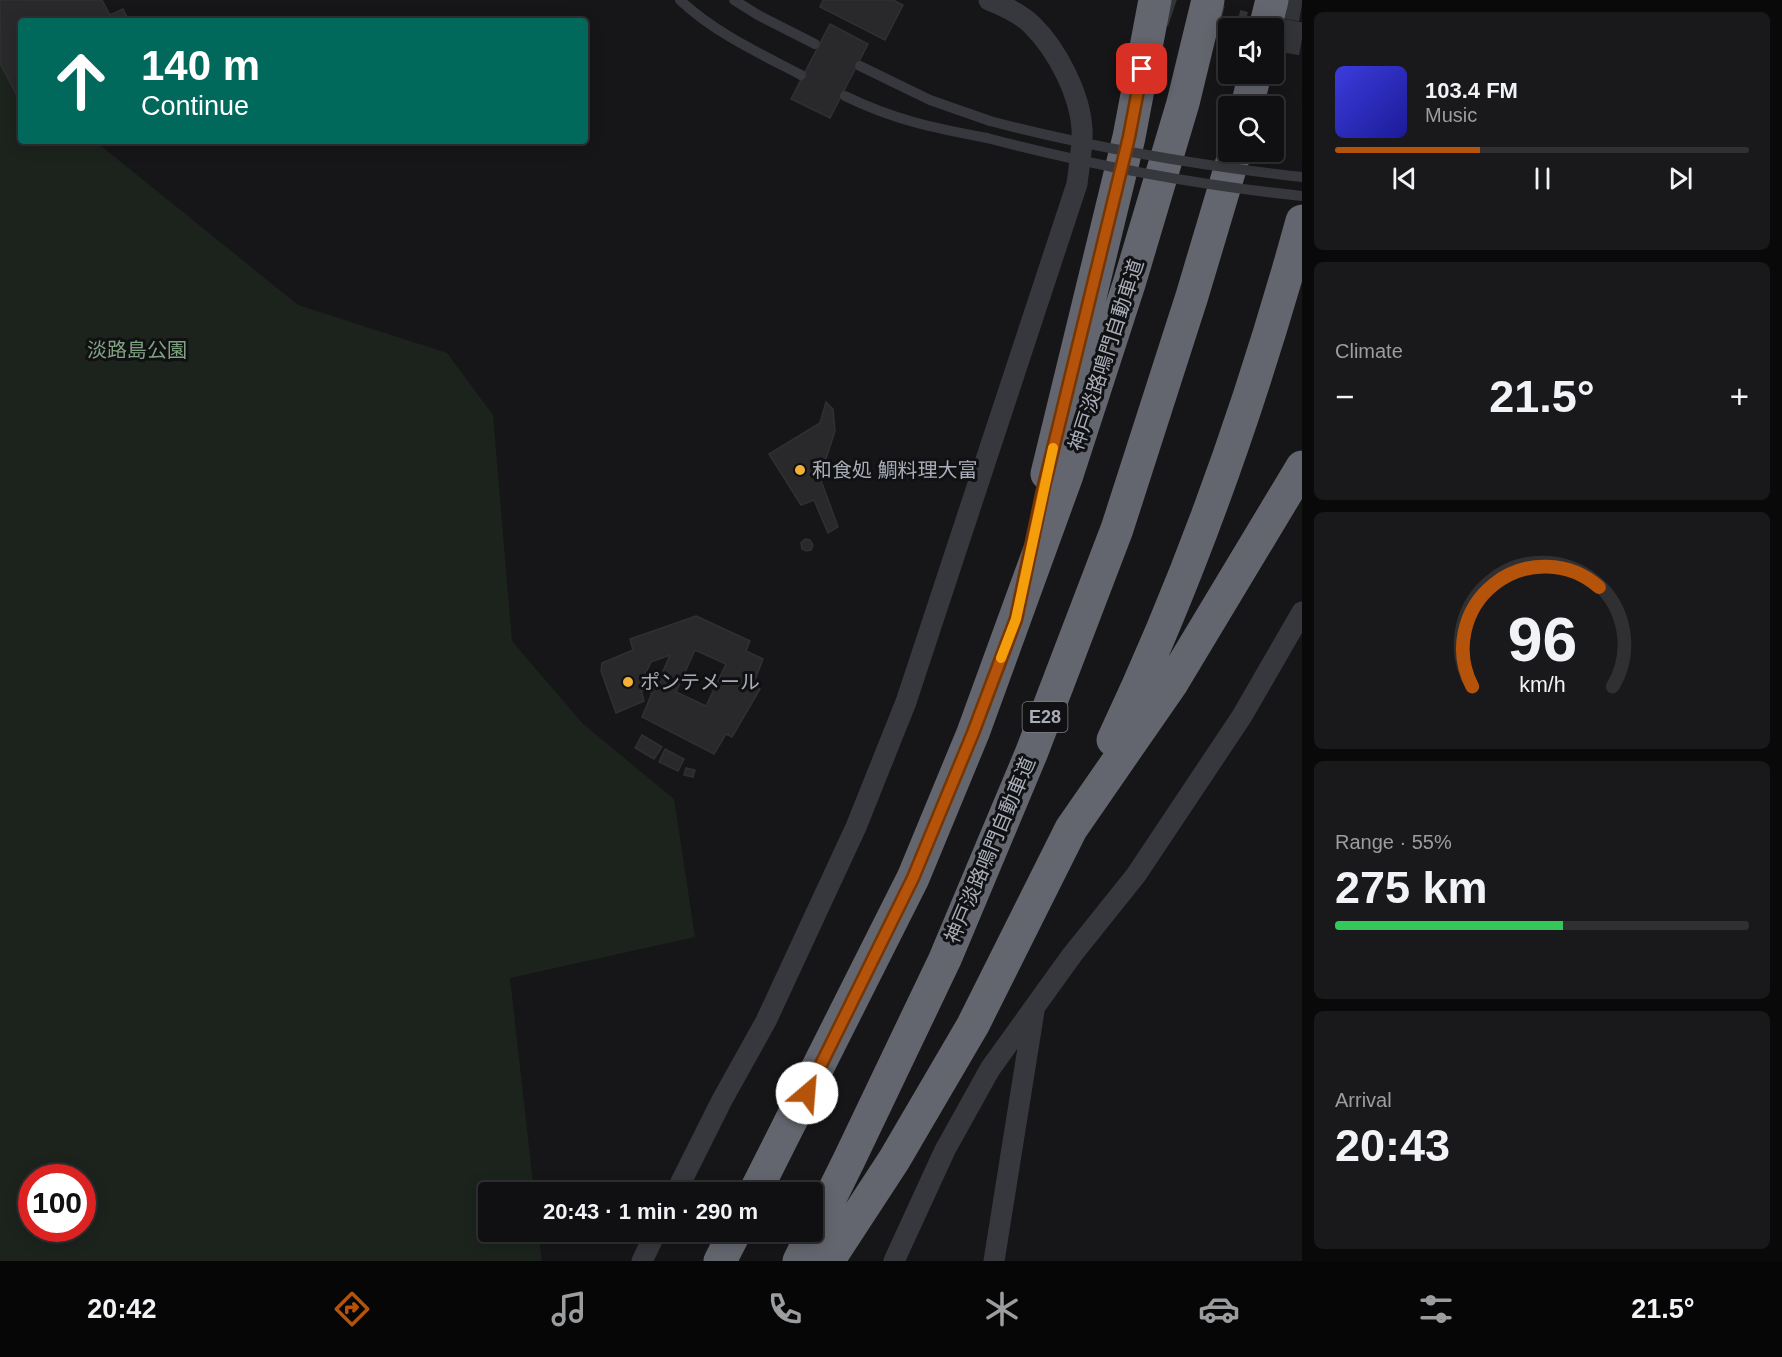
<!DOCTYPE html>
<html lang="en">
<head>
<meta charset="utf-8">
<style>
  body { margin:0; font-family:Arial,"Noto Sans JP",sans-serif; background:#19191b; color:#f1f3f6; height:100vh; display:flex; flex-direction:column; font-size:22px; white-space:nowrap }
  * { box-sizing:border-box; margin:0 }
  p { font-size:20px; color:#9c9d9f }
  .icon { flex:none; width:33px; height:33px; fill:none; stroke:currentColor; stroke-width:2; stroke-linecap:round; stroke-linejoin:round }
  .map { position:relative; flex:1; overflow:hidden }
  .panel { display:flex; flex-direction:column; gap:12px; padding:12px; background:#09090a; width:480px }
  .panel>* { flex:none }
  .banner { position:absolute; left:18px; top:18px; width:570px; height:126px; border-radius:6px; box-shadow:0 3px 15px #0003,0 0 0 2px #303032; background:#00695c; color:#fff; overflow:hidden }
  .controls { position:absolute; left:1218px; top:18px; display:grid; gap:12px }
  .controls a { display:grid; place-items:center; width:66px; height:66px; border-radius:6px; background:#101012; box-shadow:0 3px 15px #0003,0 0 0 2px #303032; font-size:30px }
  .speed { position:absolute; left:18px; top:1164px; display:flex; gap:12px; font-size:30px; font-weight:700; text-align:center }
  .speed>* { display:grid; place-content:center; width:78px; height:78px; border-radius:50%; background:#101012; box-shadow:0 3px 15px #0003,0 0 0 2px #303032; line-height:1 }
  .speed .limit { border:9px solid #d22; background:#fff; color:#111 }
  .pin { position:absolute; display:grid; place-items:center; width:51px; height:51px; color:#fff; margin:-26px; border-radius:12px; box-shadow:0 3px 9px #0006 }
  .me { position:absolute; width:66px; margin:-33px; rotate:27deg; stroke-linejoin:round; filter:drop-shadow(0 0 4px #0008) }
  .turn { display:flex; align-items:center; gap:21px; height:126px; padding:0 24px; font-size:27px }
  .turn .icon { width:78px; height:78px; stroke-width:2.5 }
  .turn b { display:block; font-size:42px; line-height:51px }
  .big { font-size:45px; font-weight:700; line-height:1.1 }
  .panel .widget { flex:1; display:flex; flex-direction:column; justify-content:center; gap:9px; min-width:0; padding:0 21px; border-radius:9px; background:#19191b }
  .panel .dial { align-items:center; gap:0 }
  .dial svg { height:156px; overflow:visible; fill:none; stroke:#303032; stroke-width:7; stroke-linecap:round; text-anchor:middle }
  .dial text { fill:#f1f3f6; stroke:none }
  .song { display:flex; align-items:center; gap:18px }
  .cover { width:72px; height:72px; border-radius:9px; background:linear-gradient(135deg,hsl(240 70% 55%),hsl(240 70% 35%)) }
  .played { height:6px; border-radius:3px; background:linear-gradient(90deg,#b45309 35%,#303032 35%) }
  .keys { display:flex; justify-content:space-around; direction:ltr }
  .heat { display:flex; justify-content:space-between; align-items:center; font-size:33px; direction:ltr }
  .charge { height:9px; border-radius:4px; background:linear-gradient(90deg,#34c759 55%,#303032 0) }
  .trip { position:absolute; left:478px; top:1182px; width:345px; height:60px; border-radius:6px; background:#101012; box-shadow:0 3px 15px #0003,0 0 0 2px #303032; font-weight:700; line-height:60px; text-align:center }
  .tabs { display:flex; height:96px; justify-content:space-around; align-items:center; background:#060607; color:#9c9d9f }
  .tabs .icon { width:42px; height:42px }
  .tabs .active { color:#b45309 }
  .tabs b { font-size:27px; color:#f1f3f6 }
  main { display:flex; flex:1; min-height:0 }
  .map>svg:first-child { display:block }
</style>
</head>
<body>
<main>
<div class="map">
<svg width="1302" height="1261" viewBox="0 0 1302 1261">
  <rect width="100%" height="100%" fill="#161618"/>
  <path fill="#1c231d" fill-rule="evenodd" d="M0,64L21,81V141H95L298,305L447,353L493,415L512,641L583,724L674,799L695,937L510,978L534,1192H489V1232H538L542,1261H0ZM32,1178H82V1228H32Z"/>
  <path fill="#29292c" stroke="#303034" stroke-width="1.5" fill-rule="evenodd" d="M0,0H102L110,15L123,9L129,21H21V103L0,63Z
    M823,0H893L903,5L885,40L820,7Z
    M830,24L868,44L830,118L791,99Z
    M826,402L833,409L835,431L824,465L819,475L838,527L828,533L814,500L801,505L769,454L820,423Z
    M805,539L810,540L813,545L811,550L806,551L802,549L801,543Z
    M696,616L750,641L746,651L763,659L753,685L760,689L732,737L726,734L714,754L642,717L652,693L641,690L644,701L616,713L601,671L602,663L633,650L630,639ZM695,650L726,664L706,706L676,692ZM670,655L657,685L643,679L651,662Z
    M642,735L662,747L654,759L635,748Z
    M665,749L684,759L678,771L659,762Z
    M686,768L695,770L693,777L684,775Z"/>
  <g fill="none" stroke-linecap="round" stroke-linejoin="round">
    <path stroke="#333438" stroke-width="33" stroke-dasharray="33 16" stroke-linecap="butt" d="M1142,0L1175,11L1244,28
      M1275,0L1302,5
      M1274,34L1302,39"/>
    <path stroke="#37383d" stroke-width="10" d="M680,0C715,33 759,53 801,75
      M734,0L758,15L815,44
      M860,66L930,100L990,121
      M845,96C894,120 934,128 987,138"/>
    <path stroke="#37383d" stroke-width="21" d="M676,1192L722,1100L766,1021L856,827L906,702L1077,184C1079,166 1083,146 1082,129C1080,94 1057,50 1033,26C1022,14 1004,6 989,0
      M642,1261L656,1232
      M894,1261L945,1150L990,1069L1072,955L1136,875L1242,716L1302,612
      M994,1261L1034,1011"/>
    <path stroke="#63666e" stroke-width="33" d="M1265,28L1272,0
      M1247,106L1255,74
      M1047,474L1129,137L1155,0
      M1113,740C1192,573 1253,399 1302,221
      M755,1192L913,878L973,733L1067,475L1129,284L1183,103L1208,0
      M720,1261L735,1232
      M799,1261L849,1160L945,959L1031,754L1117,529L1192,296L1235,152
      M828,1261L894,1160L973,1025L1071,829L1172,683L1302,467"/>
    <path stroke="#37383d" stroke-width="10" d="M990,121C1093,148 1196,165 1302,177
      M987,138C1090,165 1196,185 1302,196"/>
  </g>
  <g fill="none" stroke-linecap="round" stroke-linejoin="round">
    <defs>
      <path id="route" d="M807,1093L913,878L973,733L1016,619L1044,486L1129,137L1142,69"/>
    </defs>
    <use href="#route" stroke="#753606" stroke-width="15"/>
    <use href="#route" stroke="#b45309" stroke-width="10"/>
    <path stroke="#f59e0b" stroke-width="10" d="M1001,658L1016,619L1053,448"/>
  </g>
  <g fill="#f2b134" stroke="#111113" stroke-width="2">
    <circle cx="800" cy="470" r="6"/>
    <circle cx="628" cy="682" r="6"/>
  </g>
  <g text-anchor="middle" stroke-width="6" stroke-linejoin="round" paint-order="stroke">
    <rect fill="#111113" stroke="#7b7e86" stroke-width="1.5" x="1022.5" y="702" width="45" height="30" rx="4.5"/>
    <g font-size="18" font-weight="bold" fill="#a8adb8">
      <text x="1045" y="723">E28</text>
    </g>
    <g font-size="20" fill="#7fa381" stroke="#111113">
      <text x="137" y="357">淡路島公園</text>
    </g>
    <g font-size="20" fill="#a8adb8" stroke="#111113">
      <text transform="translate(1106 355) rotate(-72)" y="7">神戸淡路鳴門自動車道</text>
      <text transform="translate(990 850) rotate(-67)" y="7">神戸淡路鳴門自動車道</text>
    </g>
    <g font-size="20" fill="#a8adb8" stroke="#111113" text-anchor="start">
      <text x="812" y="477">和食処 鯛料理大富</text>
      <text x="640" y="689">ポンテメール</text>
    </g>
  </g>
</svg>
<div class="controls">
<a><svg class="icon" aria-label="sound" viewBox="0 0 24 24"><path d="M4 9h4l5-4v14l-5-4H4zM17 9q2 3 0 6"/></svg></a>
<a><svg class="icon" aria-label="search" viewBox="0 0 24 24"><circle cx="10" cy="10" r="6"/><path d="M15 15l6 6"/></svg></a>
</div>
<div class="speed"><div class="limit">100</div></div>
<div class="pin" style="left:1142px;top:69px;background:#d93025"><svg class="icon" aria-label="arrive" viewBox="0 0 24 24"><path d="M6 21V4h12l-3 4 3 4H6"/></svg></div>
<svg class="me" style="left:807px;top:1093px" viewBox="-20 -20 40 40"><circle r="19" fill="#fff"/><path d="M0-13L10 11 0 6-10 11z" fill="#b45309"/></svg>
<div class="trip">20:43 · 1 min · 290 m</div>
<div class="banner">
<div class="turn"><svg class="icon" aria-label="ahead" viewBox="0 0 24 24"><path d="M12 20V5M6 11l6-6 6 6"/></svg><div><b>140 m</b>Continue</div></div>
</div>
</div>
<section class="panel">
<div class="widget">
<div class="song"><i class="cover"></i><div><b>103.4 FM</b><p>Music</p></div></div>
<div class="played"></div>
<div class="keys"><svg class="icon" aria-label="previous" viewBox="0 0 24 24"><path d="M18 5L8 12l10 7zM5 5v14"/></svg><svg class="icon" aria-label="pause" viewBox="0 0 24 24"><path d="M8 5v14M16 5v14"/></svg><svg class="icon" aria-label="next" viewBox="0 0 24 24"><path d="M6 5l10 7-10 7zM19 5v14"/></svg></div>
</div>
<div class="widget"><p>Climate</p>
<div class="heat"><a>−</a><b class="big">21.5°</b><a>+</a></div>
</div>
<div class="widget dial"><svg viewBox="0 0 100 80">
<path d="M14 69A42 42 0 1 1 86 69"/>
<path d="M14 69A42 42 0 0 1 79 18" stroke="#b45309"/>
<text x="50" y="56" font-size="32" font-weight="700">96</text>
<text x="50" y="72" font-size="11">km/h</text>
</svg></div>
<div class="widget"><p>Range · 55%</p><b class="big">275 km</b><div class="charge"></div></div>
<div class="widget"><p>Arrival</p><b class="big">20:43</b></div>
</section>
</main>
<nav class="tabs">
<b>20:42</b>
<svg class="icon active" aria-label="directions" viewBox="0 0 24 24"><path d="M12 3l9 9-9 9-9-9zM9 14v-3h6M13 9l2 2-2 2"/></svg>
<svg class="icon" aria-label="music" viewBox="0 0 24 24"><path d="M9 18V5l10-2v13"/><circle cx="6" cy="18" r="3"/><circle cx="16" cy="16" r="3"/></svg>
<svg class="icon" aria-label="phone" viewBox="0 0 24 24"><path d="M5 4h4l2 5-3 2q2 4 5 5l2-3 5 2v4C11 20 4 13 5 4z"/></svg>
<svg class="icon" aria-label="climate" viewBox="0 0 24 24"><path d="M12 3v18M4 7l16 10M4 17L20 7"/></svg>
<svg class="icon" aria-label="car" viewBox="0 0 24 24"><path d="M5 17H2v-5l4-1 3-4h7l3 4 3 1v5h-3M9 17h6M6 11h13"/><circle cx="7" cy="17" r="2"/><circle cx="17" cy="17" r="2"/></svg>
<svg class="icon" aria-label="filters" viewBox="0 0 24 24"><path d="M4 7h16M4 17h16"/><circle cx="9" cy="7" r="2"/><circle cx="15" cy="17" r="2"/></svg>
<b>21.5°</b>
</nav>
</body>
</html>
